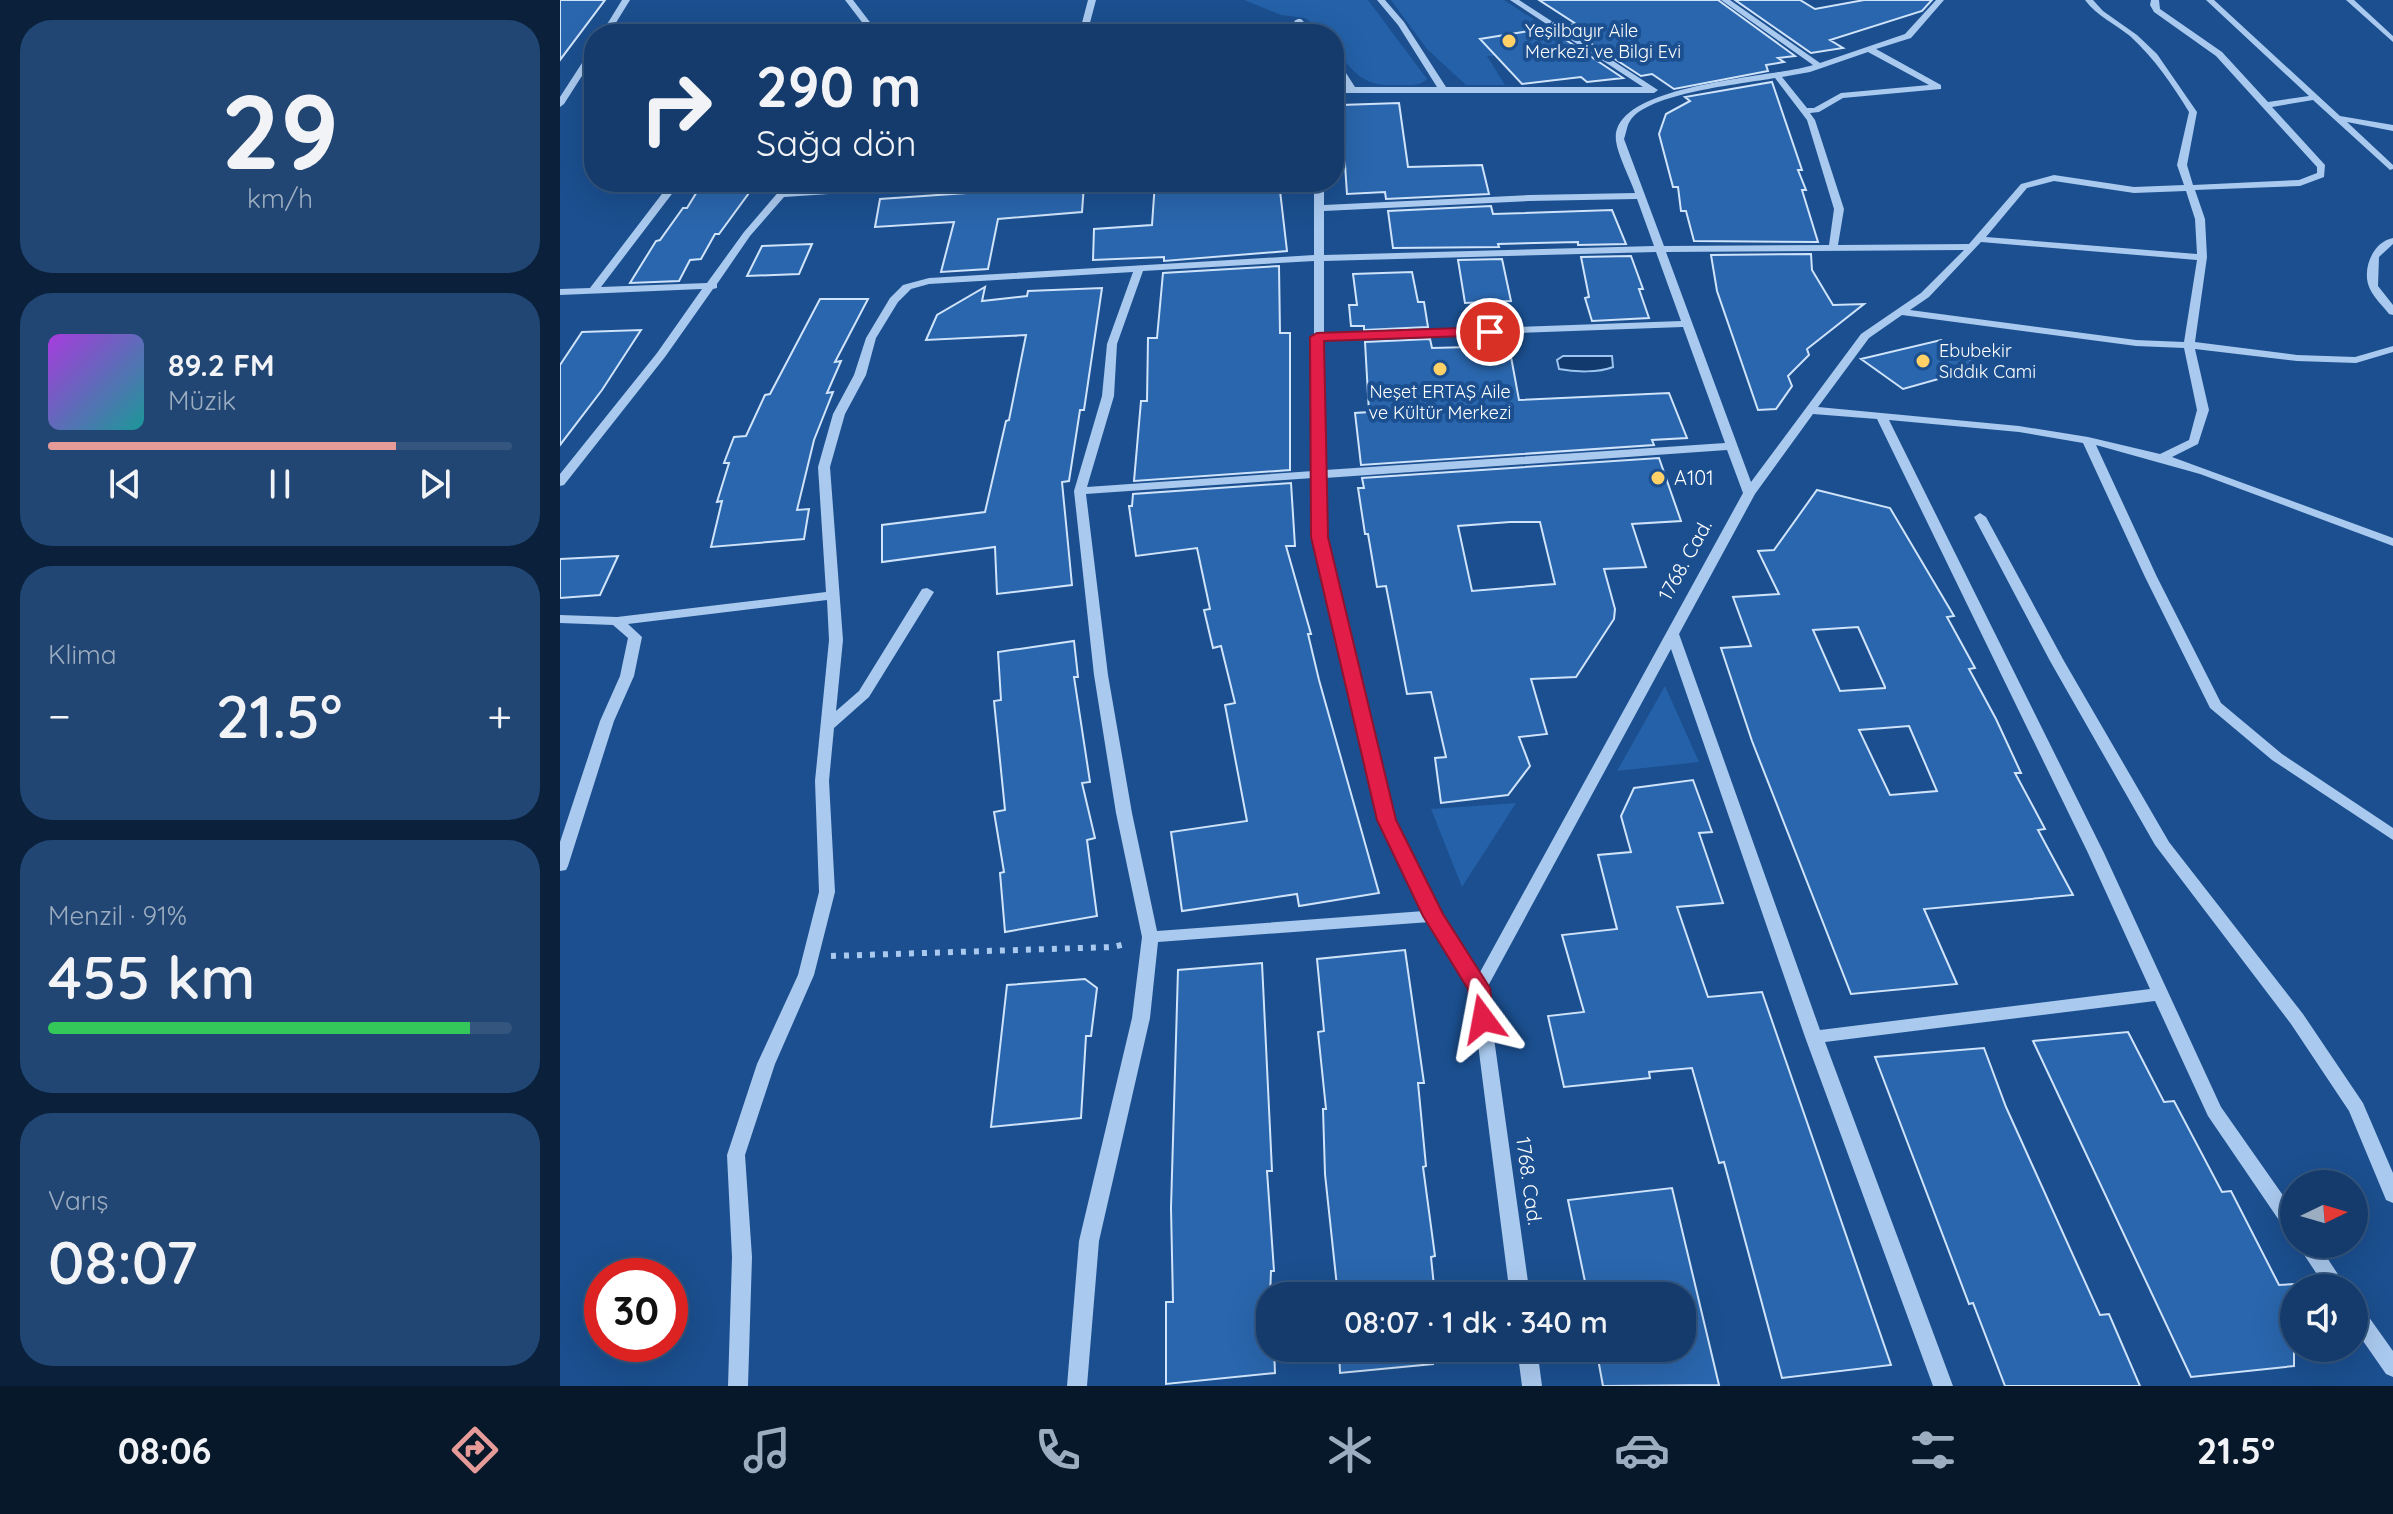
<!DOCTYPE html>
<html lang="tr">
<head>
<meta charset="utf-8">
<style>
  body { margin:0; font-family:Quicksand,sans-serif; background:#214673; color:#f1f3f6; height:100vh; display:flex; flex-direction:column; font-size:30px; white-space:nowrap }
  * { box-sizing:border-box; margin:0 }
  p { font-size:26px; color:#9dadc1 }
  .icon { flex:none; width:44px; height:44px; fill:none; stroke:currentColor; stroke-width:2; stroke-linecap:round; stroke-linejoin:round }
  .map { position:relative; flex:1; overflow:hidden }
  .sheet { display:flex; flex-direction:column; gap:20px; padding:20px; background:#0b203b; width:560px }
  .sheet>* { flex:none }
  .guide { position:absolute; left:24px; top:24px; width:760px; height:168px; border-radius:32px; box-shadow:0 8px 32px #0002,0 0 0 2px #33557e; background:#143b6b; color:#f1f3f6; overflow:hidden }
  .needle { width:52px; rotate:85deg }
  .tools { position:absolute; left:1720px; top:1170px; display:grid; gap:16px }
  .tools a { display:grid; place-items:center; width:88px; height:88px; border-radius:50%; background:#143b6b; box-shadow:0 8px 32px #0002,0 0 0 2px #33557e; font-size:40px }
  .speed { position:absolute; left:24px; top:1258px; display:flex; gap:16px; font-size:40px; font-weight:700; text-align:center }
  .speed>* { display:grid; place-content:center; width:104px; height:104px; border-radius:50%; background:#143b6b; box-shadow:0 8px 32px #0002,0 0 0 2px #33557e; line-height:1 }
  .speed .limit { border:12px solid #d22; background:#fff; color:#111 }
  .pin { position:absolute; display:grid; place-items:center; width:68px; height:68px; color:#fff; margin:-34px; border:4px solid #fff; border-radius:50%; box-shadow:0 2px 8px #0007 }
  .me { position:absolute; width:88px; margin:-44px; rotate:347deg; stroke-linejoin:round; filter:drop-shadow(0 0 6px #0008) }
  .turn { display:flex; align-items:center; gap:28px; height:168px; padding:0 40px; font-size:36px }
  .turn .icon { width:104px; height:104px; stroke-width:2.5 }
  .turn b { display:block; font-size:56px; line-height:68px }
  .big { font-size:60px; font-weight:600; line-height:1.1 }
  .sheet .tile { flex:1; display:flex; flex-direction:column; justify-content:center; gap:12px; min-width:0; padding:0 28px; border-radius:32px; background:#214673 }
  .sheet .dial { align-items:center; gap:0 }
  .dial b { font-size:104px; line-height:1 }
  .song { display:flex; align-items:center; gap:24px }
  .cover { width:96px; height:96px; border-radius:12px; background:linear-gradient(135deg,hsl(280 70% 55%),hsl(180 70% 35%)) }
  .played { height:8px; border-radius:4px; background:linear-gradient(90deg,#e69b98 75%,#33557e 75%) }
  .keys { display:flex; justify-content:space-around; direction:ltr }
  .heat { display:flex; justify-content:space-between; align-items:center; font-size:44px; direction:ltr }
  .charge { height:12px; border-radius:6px; background:linear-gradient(90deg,#34c759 91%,#33557e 0) }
  .trip { position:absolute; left:696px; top:1282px; width:440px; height:80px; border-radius:32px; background:#143b6b; box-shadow:0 8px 32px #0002,0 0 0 2px #33557e; font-weight:600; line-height:80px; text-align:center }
  .tabs { display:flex; height:128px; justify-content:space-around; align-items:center; background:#08182b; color:#9dadc1 }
  .tabs .icon { width:56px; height:56px }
  .tabs .active { color:#e69b98 }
  .tabs b { font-size:36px; color:#f1f3f6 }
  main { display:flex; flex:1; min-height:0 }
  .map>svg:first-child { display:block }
</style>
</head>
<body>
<main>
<section class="sheet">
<div class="tile dial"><b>29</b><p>km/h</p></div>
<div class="tile">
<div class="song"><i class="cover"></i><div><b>89.2 FM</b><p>Müzik</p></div></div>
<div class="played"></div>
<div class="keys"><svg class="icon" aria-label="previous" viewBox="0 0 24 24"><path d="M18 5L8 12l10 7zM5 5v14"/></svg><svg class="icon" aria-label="pause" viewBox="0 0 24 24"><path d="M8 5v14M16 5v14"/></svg><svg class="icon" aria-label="next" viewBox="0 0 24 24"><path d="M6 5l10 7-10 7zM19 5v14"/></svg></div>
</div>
<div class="tile"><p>Klima</p>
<div class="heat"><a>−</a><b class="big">21.5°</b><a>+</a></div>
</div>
<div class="tile"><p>Menzil · 91%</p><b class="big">455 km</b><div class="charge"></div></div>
<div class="tile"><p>Varış</p><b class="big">08:07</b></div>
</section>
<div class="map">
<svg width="1833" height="1386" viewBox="0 0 1833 1386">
  <rect width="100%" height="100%" fill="#1b4f8f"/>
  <path fill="#2461a8" d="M684,0H808L867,79C860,86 853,85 843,85C831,85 816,86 806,80C791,72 774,50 774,34H766L745,18L721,15Z
    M831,0H944L1025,53L927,56L945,85H906L867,49Z
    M1105,686L1139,762L1057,771Z
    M956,803L902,887L871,809Z"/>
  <path fill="#123a6d" stroke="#9cc4f0" stroke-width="2" d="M1003,356H1052L1053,367C1039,373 1014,372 999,369L997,360Z"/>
  <path fill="#2a66ad" stroke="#cfe3fa" stroke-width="2" fill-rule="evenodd" d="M0,0H45L0,60Z
    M979,0H1158L1235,56L1218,58L1224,62L1206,65L1208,71L1114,89L1092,74L1081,76L1004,26L1016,24Z
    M1175,0H1240L1255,9L1304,0H1372L1362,11L1270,40L1283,48L1251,53Z
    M988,28L1063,78L1027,82L1021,77L962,84L920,39Z
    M1212,82L1242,170H1238L1246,190H1242L1258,242L1134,241L1126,211H1121L1118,187H1113L1099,134L1106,114L1130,101L1125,97Z
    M839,103L848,167L922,165L929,194L826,199L825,192L787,194L781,105Z
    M143,182H197L159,234H155L141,259L130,260L119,281L70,283L96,241L100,240L123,208H127Z
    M595,182H719L727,251L604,261V257L533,260L534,229L592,225Z
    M524,185L522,212L438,219L428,269L381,272L394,222L315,227L320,199Z
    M931,206L933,214L1052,210L1066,244L1018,245V242L938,244L939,247L833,248L828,211Z
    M252,244L239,274L187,276L202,246Z
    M1251,254L1252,270L1273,305L1304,304L1247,349L1249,355L1228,376L1232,386L1216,409L1198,410L1157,291L1151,255Z
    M1071,256L1083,289H1079L1089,318L1032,321L1025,298L1029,297L1021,257Z
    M942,259L951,301L905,303L898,260Z
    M719,266L720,333H730V470L574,481L581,401H587L588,338H597L603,273Z
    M852,272L858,302H864L868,327L804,330V326H791L789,305H797L793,274Z
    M425,287L422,301L467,296L468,291L542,288L524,410H520L509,481L502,482L512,585L437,594L435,547L322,562V525L425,512L446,421L449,420L466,335L366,340L377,315Z
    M260,299H308L275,362L281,361L267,393L273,392L254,440L237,510L249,509L244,539L151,547L162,501L157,502L169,463H164L174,437L186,436L205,395L210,394Z
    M81,330L42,390L0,445V365L22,332Z
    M870,339L872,348L949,346L959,400L1109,393L1127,438L1092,440L1094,445L801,465L795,413L809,412L805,342Z
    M1381,340L1421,367L1343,389L1301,359Z
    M1099,458L1121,521L1072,524L1086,567L1044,569L1055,609L1054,619L1016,677L971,679L987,734L959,737L970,766L948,795L881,803L875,758L886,757L871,692L847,694L826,586L817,587L808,534H805L798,488H804L802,478ZM950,522H980L995,584L912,591L898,526Z
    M731,483L735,546H726L751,634H748L759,680L819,893L739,906L737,894L622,911L611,832L687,821L665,705L675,703L661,646L653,648L644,610L650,609L637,548L576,556L569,506H572L573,494Z
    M1257,490L1330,508L1394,616L1387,617L1415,668L1409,669L1436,719L1461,773H1455L1485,829L1478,830L1513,895L1364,909L1397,984L1291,994L1192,741L1161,648L1191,646L1173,597L1219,594L1198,551L1214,550ZM1298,627L1325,687V688L1280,691L1253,630ZM1349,726L1377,791L1330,795L1299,730Z
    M58,556L40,595L0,598V559Z
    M514,641L518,677H514L530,782L522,783L535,838L527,840L537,916L445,932L440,873L444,872L434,812L445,810L434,701L441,700L438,652Z
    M1133,780L1152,832L1139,833L1163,903L1117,907L1148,997L1202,992L1331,1365L1222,1378L1164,1162L1159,1163L1132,1068L1089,1072L1090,1078L1004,1087L988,1016L1024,1012L1002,935L1057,929L1038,855L1071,852L1061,816L1074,788Z
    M845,950L864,1083H858L866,1166L863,1167L875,1256L871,1257L875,1296H778L765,1174L763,1109H766L758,1032L764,1031L757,959Z
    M702,963L712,1171H707L714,1271H711L710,1296V1348H714L715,1373L606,1384V1302H613L611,1208L618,970Z
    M525,979L537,988L531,1036H526L521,1118L431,1127L447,985Z
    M1568,1032L1604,1102L1614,1101L1662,1192L1671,1191L1719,1285L1734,1284V1366L1631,1377L1473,1041Z
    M1424,1048L1446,1107L1540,1315L1549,1314L1580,1386H1445L1413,1303L1409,1304L1315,1057Z
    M1112,1188L1159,1385L1043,1386L1036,1348H1122V1296H1028L1008,1200Z
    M779,1348H872L873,1364L780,1373Z"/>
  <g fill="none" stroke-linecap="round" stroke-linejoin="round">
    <path stroke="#a9c9ee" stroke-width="6" stroke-dasharray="5 8" stroke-linecap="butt" d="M271,956L553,947L569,943"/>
    <path fill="#a9c9ee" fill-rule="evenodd" d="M62,0H70L49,34H41Z
      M285,0H293L319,34H311Z
      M528,0H536L527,34H519Z
      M817,0H825L844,22L886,87H1083L950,0H959L1098,90L1094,93H774V87H786L774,68V59H777L795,87H877L838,25Z
      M1161,0H1170L1260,63L1345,34L1376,0H1384L1351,38L1316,49L1381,85V89L1283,98L1259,112L1250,113L1255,120L1284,209L1278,245L1409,244L1461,184L1494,175L1574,187L1624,185L1617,165L1629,112C1612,84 1594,58 1570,36C1555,24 1537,16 1525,0H1533L1543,11L1577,35L1597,54L1637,112L1627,165L1633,185L1739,180L1757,173V167L1656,56L1594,12L1590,5L1591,0H1599L1600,9L1662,52L1708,102L1749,96L1646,0H1654L1780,116L1833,125V131L1787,122L1833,165V169L1830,170L1753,100L1712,107L1765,165L1764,177L1740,186L1635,190L1645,219L1647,257L1635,342L1737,355L1795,357L1833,346V352L1796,363L1737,361L1635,349L1649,410L1638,444L1612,457L1833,538V546L1640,474L1536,445L1597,577L1661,703L1722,754L1833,828V840L1712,760L1650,708L1585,577L1523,443L1459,432L1329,420L1544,853L1661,1107L1734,1211V1234L1727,1232L1648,1116L1595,1001L1265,1042L1393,1386H1373L1245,1037L1111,649L927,988L970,1296H950L911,989L870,922L598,942L590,1018L539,1241L527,1386H507L519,1241L572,1018L582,937L556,813L534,675L514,491L542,396L547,344L573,272L369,284L351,289L338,302L316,338L306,375L285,414L270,467L283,640L276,711L299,691L362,589L367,588L374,592L309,697L274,728L269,781L275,892L254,975L215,1064L185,1155L192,1257L188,1386H168L172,1257L167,1155L197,1064L238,975L259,892L255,781L269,640L267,600L68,624L82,637L74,676L54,721L8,866L6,870L0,871V842L40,721L60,676L68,638L53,625L0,623V615L57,617L266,592L258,467L273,414L294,375L306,338L330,298L343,285L369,278L754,255V182H764V205L969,195L1075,193C1070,178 1058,156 1056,141C1049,83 1214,78 1253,65ZM1308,52L1369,85L1281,93L1254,108H1247L1222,77L1250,72ZM1215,78L1247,120L1274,209L1269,245L1104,246L1064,139C1066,134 1067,125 1070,121C1087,93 1182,84 1215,78ZM1494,181L1574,193L1626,191L1635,219L1637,254L1426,237L1467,188ZM1077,199L1094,246L764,255V211L969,201ZM1421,242L1637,260L1624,342L1576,340L1350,310L1369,297ZM1404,250L1361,293L1301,334L1191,482L1106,252ZM1096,252L1121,321L764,334V261ZM754,261V335L752,337L754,339L753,471L527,487L554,396L557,344L583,271ZM1342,315L1576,346L1624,348L1637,410L1629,440L1600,454L1528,437L1459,426L1258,407L1309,338ZM1123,327L1165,443L765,470L764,340ZM1253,414L1317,419L1528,853L1590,989L1260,1030L1119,634L1195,494ZM1167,450L1183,493L919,974L881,915L835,820L765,537V478ZM753,478V537L819,820L864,911L597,931L572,813L548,675L526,494Z
      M1786,0H1794L1833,36V42Z
      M738,19H741L756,34H747L734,21Z
      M31,49H34V57L4,104L0,107V97Z
      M111,182H121L41,287L147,283L184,232L227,182H237L229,191L362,182H409L404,185L224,197L190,236L157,284V288L153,289L105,357L4,485L0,486V474L97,353L142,289L0,295V289L30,288Z
      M1833,238V244L1819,257L1818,286L1833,305V315L1829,314C1823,306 1814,298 1810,289C1801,271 1812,242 1833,238Z
      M1420,513L1426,517L1504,661L1609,842L1743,1014L1803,1103L1833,1173V1203L1826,1200L1824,1195L1789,1111L1731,1024L1595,845L1490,661L1414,517Z
      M1737,1244H1758L1787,1288H1766Z
      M1794,1303L1801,1306L1833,1351V1377L1826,1374L1794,1328Z
      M957,1348H977L982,1386H962Z"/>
  </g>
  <path fill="#e11d48" stroke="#92132f" stroke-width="2" d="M930,327L937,332L935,335L764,341L768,537L836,820L883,914L930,988L934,1019L931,1025L923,1027L915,1025L908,989L863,916L817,820L751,537L750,337L757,333Z"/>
  <g fill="#ffd166" stroke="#1b4f8f" stroke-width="3">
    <circle cx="949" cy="41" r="8"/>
    <circle cx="1363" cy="361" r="8"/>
    <circle cx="880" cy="369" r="8"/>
    <circle cx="1098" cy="478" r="8"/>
  </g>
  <g text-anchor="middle" stroke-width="8" stroke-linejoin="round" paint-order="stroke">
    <g font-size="18" fill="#fff" stroke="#1b4f8f" text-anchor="start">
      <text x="965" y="37">Yeşilbayır Aile<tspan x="965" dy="21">Merkezi ve Bilgi Evi</tspan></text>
      <text x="1379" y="357">Ebubekir<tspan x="1379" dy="21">Sıddık Cami</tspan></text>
      <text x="880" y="398" text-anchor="middle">Neşet ERTAŞ Aile<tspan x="880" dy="21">ve Kültür Merkezi</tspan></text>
    </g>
    <g font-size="20" fill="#fff" stroke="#1b4f8f" text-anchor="start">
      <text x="1114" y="485">A101</text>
    </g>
    <g font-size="20" fill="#fff" stroke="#1b4f8f">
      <text transform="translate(1125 560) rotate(-61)" y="7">1768. Cad.</text>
      <text transform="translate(969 1181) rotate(82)" y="7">1768. Cad.</text>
    </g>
  </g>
</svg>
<div class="tools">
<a><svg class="needle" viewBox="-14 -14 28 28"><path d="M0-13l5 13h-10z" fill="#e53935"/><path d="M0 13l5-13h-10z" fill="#9dadc1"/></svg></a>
<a><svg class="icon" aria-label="sound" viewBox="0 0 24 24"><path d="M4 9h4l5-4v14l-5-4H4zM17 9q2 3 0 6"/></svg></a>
</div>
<div class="speed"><div class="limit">30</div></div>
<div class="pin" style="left:930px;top:332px;background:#d93025"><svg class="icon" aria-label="arrive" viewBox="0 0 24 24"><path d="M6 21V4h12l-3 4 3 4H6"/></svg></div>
<svg class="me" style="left:923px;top:1019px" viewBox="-20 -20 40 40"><path d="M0-17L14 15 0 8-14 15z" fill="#e11d48" stroke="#fff" stroke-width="4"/></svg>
<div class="trip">08:07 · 1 dk · 340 m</div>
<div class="guide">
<div class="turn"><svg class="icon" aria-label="right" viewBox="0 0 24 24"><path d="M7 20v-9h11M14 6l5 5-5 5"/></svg><div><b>290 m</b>Sağa dön</div></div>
</div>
</div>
</main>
<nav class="tabs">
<b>08:06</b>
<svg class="icon active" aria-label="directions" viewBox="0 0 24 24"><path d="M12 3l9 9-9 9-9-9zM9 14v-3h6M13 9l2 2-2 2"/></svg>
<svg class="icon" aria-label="music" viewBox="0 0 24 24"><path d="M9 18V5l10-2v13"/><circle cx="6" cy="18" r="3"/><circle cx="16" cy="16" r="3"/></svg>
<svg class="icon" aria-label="phone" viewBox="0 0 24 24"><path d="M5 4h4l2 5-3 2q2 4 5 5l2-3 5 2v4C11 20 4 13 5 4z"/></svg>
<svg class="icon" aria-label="climate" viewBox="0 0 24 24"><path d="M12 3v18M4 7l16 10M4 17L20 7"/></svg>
<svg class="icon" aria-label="car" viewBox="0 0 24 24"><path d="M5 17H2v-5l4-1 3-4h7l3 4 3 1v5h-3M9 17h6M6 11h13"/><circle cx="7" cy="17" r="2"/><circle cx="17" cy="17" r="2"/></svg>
<svg class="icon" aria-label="filters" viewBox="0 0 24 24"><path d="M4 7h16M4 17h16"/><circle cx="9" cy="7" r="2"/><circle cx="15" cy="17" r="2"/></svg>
<b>21.5°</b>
</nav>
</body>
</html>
